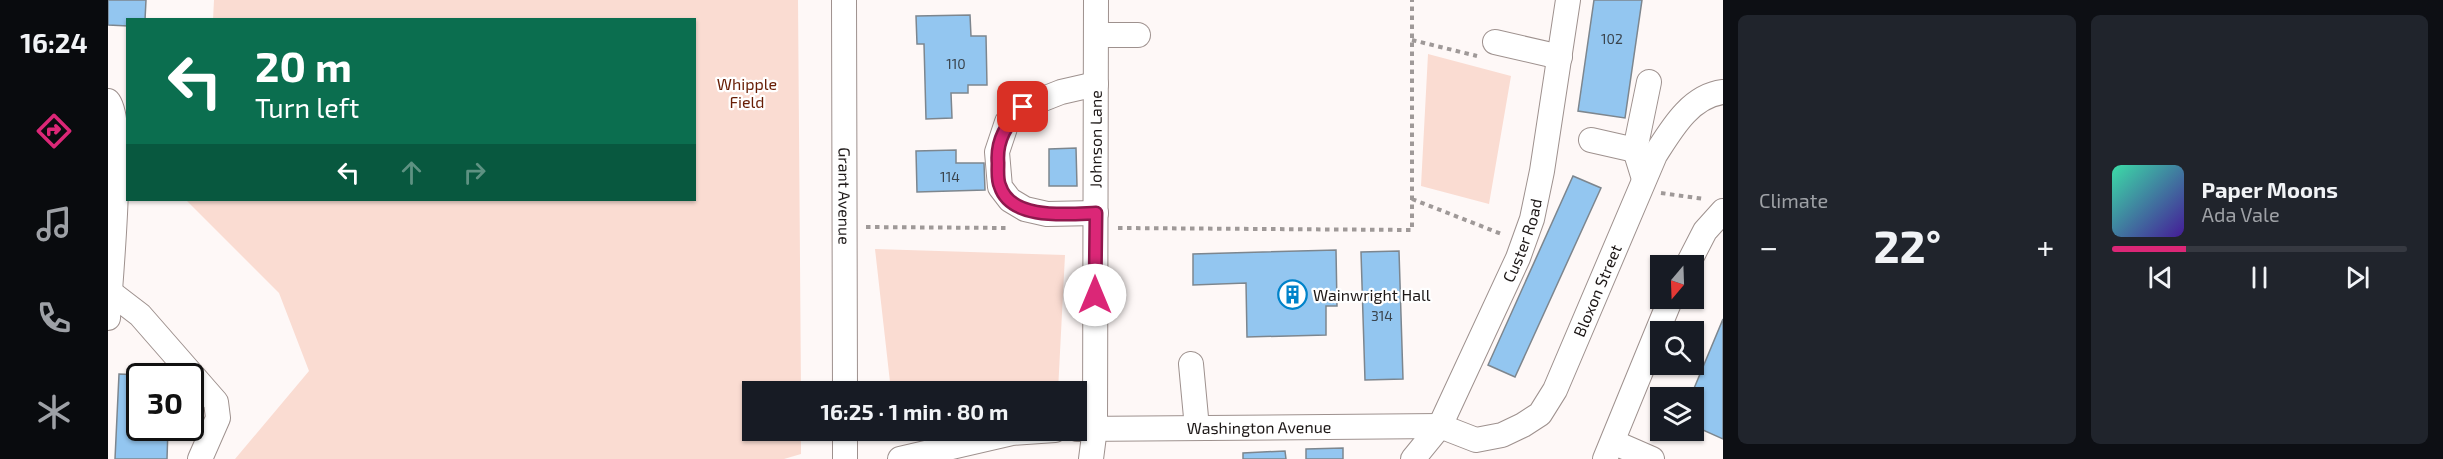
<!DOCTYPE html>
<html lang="en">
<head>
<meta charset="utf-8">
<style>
  body { margin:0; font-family:"Exo 2",sans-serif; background:#20242c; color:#f1f3f6; height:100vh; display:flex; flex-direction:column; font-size:22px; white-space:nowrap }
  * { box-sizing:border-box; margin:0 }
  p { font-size:20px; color:#9ea1a6 }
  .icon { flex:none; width:33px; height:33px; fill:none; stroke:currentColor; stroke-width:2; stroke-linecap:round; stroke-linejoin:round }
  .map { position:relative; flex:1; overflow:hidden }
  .details { display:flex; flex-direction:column; gap:15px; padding:15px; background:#0d0f14; width:720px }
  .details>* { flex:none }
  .top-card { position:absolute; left:18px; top:18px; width:570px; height:183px; border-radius:0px; box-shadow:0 2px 4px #0004; background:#0b6e4f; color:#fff; overflow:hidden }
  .needle { width:39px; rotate:199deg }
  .controls { position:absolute; left:1542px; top:255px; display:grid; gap:12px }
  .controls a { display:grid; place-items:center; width:54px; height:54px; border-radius:0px; background:#171b24; box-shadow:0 2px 4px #0004; font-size:30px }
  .speed { position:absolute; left:18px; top:363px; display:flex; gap:12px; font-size:30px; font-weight:700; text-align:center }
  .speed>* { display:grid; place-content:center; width:78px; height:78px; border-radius:50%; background:#171b24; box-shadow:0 2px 4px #0004; line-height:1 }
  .speed .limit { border:3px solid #111; border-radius:9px; background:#fff; color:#111 }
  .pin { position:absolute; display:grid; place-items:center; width:51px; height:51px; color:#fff; margin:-26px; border-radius:12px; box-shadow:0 3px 9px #0006 }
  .me { position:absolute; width:66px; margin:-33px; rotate:0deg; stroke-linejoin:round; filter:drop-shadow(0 0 4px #0008) }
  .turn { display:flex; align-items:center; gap:21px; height:126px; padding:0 30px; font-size:27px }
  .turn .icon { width:78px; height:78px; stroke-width:2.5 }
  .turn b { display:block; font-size:42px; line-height:51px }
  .lanes { display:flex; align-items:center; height:57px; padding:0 30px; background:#0003; justify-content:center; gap:30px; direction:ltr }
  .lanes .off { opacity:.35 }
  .big { font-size:45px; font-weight:700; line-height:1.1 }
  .details .widget { flex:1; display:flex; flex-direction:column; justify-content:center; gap:9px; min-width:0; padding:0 21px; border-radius:9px; background:#20242c }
  .song { display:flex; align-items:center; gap:18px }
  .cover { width:72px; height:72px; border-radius:9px; background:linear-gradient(135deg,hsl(160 70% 55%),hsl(260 70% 35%)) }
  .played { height:6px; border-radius:3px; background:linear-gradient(90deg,#db2777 25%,#363941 25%) }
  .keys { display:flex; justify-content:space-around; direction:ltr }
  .heat { display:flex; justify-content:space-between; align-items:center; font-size:33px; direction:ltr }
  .details .tiles { flex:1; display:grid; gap:15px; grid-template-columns:repeat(2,1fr) }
  .trip { position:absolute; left:634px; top:381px; width:345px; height:60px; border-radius:0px; background:#171b24; box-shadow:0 2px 4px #0004; font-weight:700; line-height:60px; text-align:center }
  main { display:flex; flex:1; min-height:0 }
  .menu { display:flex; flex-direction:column; width:108px; justify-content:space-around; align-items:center; background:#090b0e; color:#9ea1a6 }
  .menu .icon { width:42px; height:42px }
  .menu .on { color:#db2777 }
  .menu b { font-size:27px; color:#f1f3f6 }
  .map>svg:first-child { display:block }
</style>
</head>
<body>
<main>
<nav class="menu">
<b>16:24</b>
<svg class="icon on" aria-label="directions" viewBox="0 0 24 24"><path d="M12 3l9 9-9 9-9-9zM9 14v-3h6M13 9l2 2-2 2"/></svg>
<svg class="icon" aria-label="music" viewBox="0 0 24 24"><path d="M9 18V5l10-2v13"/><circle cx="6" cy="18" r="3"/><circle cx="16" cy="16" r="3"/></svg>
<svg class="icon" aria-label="phone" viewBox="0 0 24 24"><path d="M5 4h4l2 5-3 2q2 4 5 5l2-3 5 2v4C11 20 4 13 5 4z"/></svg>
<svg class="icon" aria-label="climate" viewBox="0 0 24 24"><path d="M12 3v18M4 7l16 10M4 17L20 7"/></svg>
</nav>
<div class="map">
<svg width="1615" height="459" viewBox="0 0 1615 459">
  <rect width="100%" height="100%" fill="#fef8f7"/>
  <path fill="#fadcd2" d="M106,0H690L693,391L645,392V430L693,431V454L676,459H127L201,371L171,293L78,200H586V20H105Z
    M1320,54L1403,76L1381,204L1313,186Z
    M767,249L957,255L950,391H783Z"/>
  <path fill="#93c6f0" stroke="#7d868e" stroke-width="1.5" d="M0,0H38L37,20H20V26L0,25Z
    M1486,0H1534L1517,118L1470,111Z
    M862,15L863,36H878L879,85H860V93H843L844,118L818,119L816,44H809L808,16Z
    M968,148L969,186H941V149Z
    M848,150V163H876L877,190L809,192L808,151Z
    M1465,176L1493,188L1407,377L1380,365Z
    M1228,250L1229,306H1218V335L1139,337L1138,283L1085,285V254Z
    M1291,251L1295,379L1257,380L1253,252Z
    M1615,319V439L1586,426V398H1582Z
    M11,374L55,376H32V428H60L59,459H7Z
    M1235,448V459H1198V449Z
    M1177,451L1178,459H1135V453Z"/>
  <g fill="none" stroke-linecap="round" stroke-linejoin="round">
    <defs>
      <g id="minor">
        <path id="s1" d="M736,0L737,392"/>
        <path d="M988,35H1030"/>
        <path d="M1387,42L1452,57"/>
        <path d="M0,101C18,120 2,284 0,318"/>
        <path d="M1483,140L1527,150"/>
        <path d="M1536,179L1527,150L1541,82"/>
        <path d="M988,213L939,214L917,209L902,200L892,187L889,152L899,122L915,107L953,92L988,84"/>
        <path d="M1579,266L1597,231L1615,211"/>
        <path d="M2,292L32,315L108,402L110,418L92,459"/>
        <path d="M1083,364L1089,428"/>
        <path id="s2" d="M969,429L1332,426L1368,440L1394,435L1415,425L1432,414L1447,390L1547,155C1563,130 1582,96 1615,92"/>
        <path d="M737,430V459"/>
        <path d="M1505,442L1544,459"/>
        <path d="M792,459L904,433L947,430"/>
        <path id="s3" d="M983,459L987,428L988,0"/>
        <path id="s4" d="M1305,459L1332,426L1410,258L1424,219L1434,171L1460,0"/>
        <path d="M1497,459L1563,298"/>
      </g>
    </defs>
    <use href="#minor" stroke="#9e918e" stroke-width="26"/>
    <path stroke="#9f9998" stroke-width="4" stroke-dasharray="4.5 4.5" stroke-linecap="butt" d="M1304,40L1369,56
      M1553,193L1596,199
      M1304,199L1396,235
      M758,227L901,228
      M1010,228L1304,230V0"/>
    <use href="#minor" stroke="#fff" stroke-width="24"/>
  </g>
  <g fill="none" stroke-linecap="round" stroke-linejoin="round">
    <defs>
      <path id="route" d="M915,107C899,123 888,140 890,163C890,170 889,180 892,186C903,221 961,214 988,213L987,295"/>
    </defs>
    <use href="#route" stroke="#8e194d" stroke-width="15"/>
    <use href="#route" stroke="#db2777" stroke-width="10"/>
  </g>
  <defs>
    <symbol id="building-ring" viewBox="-11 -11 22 22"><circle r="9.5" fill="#fff" stroke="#0083ca" stroke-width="1.5"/><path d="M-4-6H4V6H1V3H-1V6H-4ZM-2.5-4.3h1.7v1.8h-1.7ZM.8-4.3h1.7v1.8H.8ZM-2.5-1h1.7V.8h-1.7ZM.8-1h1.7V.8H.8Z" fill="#0083ca"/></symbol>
  </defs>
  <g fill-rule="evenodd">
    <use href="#building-ring" x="1168" y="278" width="33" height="33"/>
  </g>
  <g text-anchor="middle" stroke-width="4.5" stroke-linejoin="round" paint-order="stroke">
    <g font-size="14" fill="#3a444d">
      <text x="1504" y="44">102</text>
      <text x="848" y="69">110</text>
      <text x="842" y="182">114</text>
      <text x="1274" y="321">314</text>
    </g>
    <g font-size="16" fill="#671d04" stroke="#fff">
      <text x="639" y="90">Whipple<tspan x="639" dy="18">Field</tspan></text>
    </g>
    <g font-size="16" fill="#1d1817" stroke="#fff">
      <text dy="6" stroke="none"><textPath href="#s3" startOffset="320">Johnson Lane</textPath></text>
      <text dy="6" stroke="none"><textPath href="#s1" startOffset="196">Grant Avenue</textPath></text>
      <text dy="6" stroke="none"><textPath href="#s4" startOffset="246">Custer Road</textPath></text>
      <text dy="6" stroke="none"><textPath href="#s2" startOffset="608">Bloxon Street</textPath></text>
      <text dy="6" stroke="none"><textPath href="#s2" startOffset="182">Washington Avenue</textPath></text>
    </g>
    <g font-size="16" fill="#1d1817" stroke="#fff" text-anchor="start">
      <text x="1205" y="301">Wainwright Hall</text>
    </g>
  </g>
</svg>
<div class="controls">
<a><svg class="needle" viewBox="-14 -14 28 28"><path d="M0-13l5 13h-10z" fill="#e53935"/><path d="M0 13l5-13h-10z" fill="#9ea1a6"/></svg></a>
<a><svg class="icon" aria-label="search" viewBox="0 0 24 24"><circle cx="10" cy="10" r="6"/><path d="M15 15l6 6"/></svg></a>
<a><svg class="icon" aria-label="layers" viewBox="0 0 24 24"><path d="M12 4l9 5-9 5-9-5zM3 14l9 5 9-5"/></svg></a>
</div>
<div class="speed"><div class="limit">30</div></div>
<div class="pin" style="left:915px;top:107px;background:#d93025"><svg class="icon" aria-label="arrive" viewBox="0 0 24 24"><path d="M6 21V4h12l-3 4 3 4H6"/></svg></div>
<svg class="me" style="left:987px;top:295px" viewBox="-20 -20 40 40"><circle r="19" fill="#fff"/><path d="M0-13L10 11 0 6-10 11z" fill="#db2777"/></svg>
<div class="trip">16:25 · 1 min · 80 m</div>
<div class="top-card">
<div class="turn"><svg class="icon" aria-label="left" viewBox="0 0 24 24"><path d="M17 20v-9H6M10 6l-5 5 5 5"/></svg><div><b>20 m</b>Turn left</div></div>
<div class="lanes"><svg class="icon" aria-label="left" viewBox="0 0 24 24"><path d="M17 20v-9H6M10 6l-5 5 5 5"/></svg><svg class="icon off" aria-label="ahead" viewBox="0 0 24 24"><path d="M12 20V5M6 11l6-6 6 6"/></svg><svg class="icon off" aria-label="right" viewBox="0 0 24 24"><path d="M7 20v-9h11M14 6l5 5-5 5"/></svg></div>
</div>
</div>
<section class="details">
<div class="tiles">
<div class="widget"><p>Climate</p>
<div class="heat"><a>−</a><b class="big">22°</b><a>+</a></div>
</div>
<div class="widget">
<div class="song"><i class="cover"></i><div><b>Paper Moons</b><p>Ada Vale</p></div></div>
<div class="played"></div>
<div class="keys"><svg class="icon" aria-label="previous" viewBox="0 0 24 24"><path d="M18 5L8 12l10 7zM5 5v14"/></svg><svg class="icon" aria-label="pause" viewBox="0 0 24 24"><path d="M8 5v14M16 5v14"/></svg><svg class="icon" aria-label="next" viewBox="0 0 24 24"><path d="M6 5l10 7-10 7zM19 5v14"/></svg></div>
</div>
</div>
</section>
</main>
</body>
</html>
